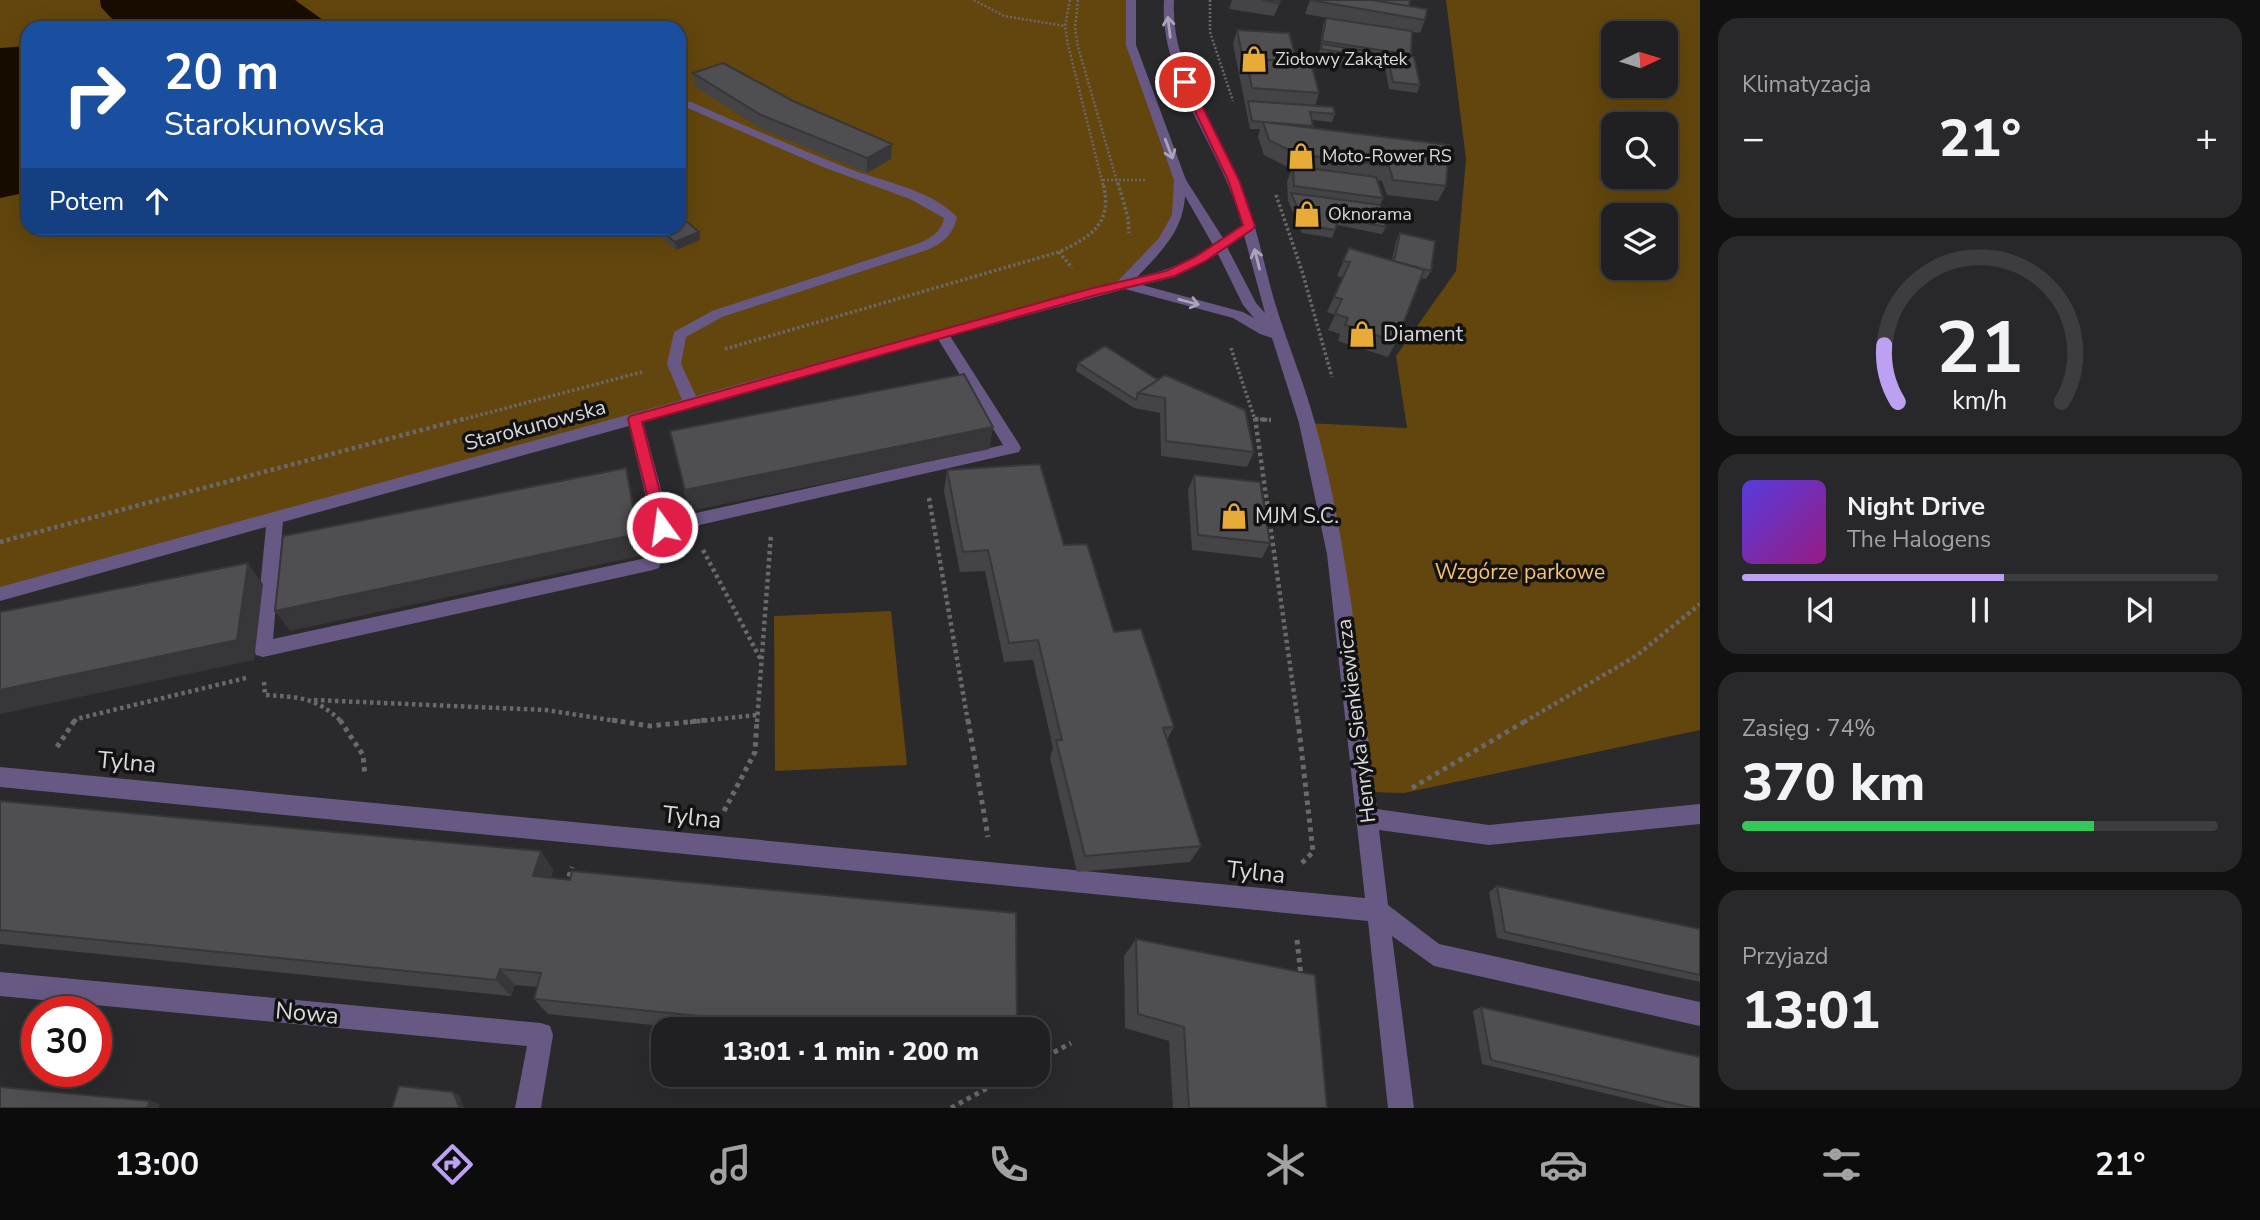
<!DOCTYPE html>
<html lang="pl">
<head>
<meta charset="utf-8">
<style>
  body { margin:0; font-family:"Nunito Sans",sans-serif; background:#28272a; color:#f1f3f6; height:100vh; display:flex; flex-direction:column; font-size:26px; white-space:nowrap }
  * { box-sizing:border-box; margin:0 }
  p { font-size:23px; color:#a2a2a5 }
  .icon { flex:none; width:38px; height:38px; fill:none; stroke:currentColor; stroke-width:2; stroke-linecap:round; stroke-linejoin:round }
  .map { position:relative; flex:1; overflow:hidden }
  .sheet { display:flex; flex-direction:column; gap:18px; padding:18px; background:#121112; width:560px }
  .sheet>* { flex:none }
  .guide { position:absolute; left:21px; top:21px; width:665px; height:214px; border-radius:21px; box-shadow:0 7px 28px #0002,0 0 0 2px #3d3d3f; background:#1a4fa0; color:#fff; overflow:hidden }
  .needle { width:46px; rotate:86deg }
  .tools { position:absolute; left:1601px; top:21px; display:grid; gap:14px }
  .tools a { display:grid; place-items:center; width:77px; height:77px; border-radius:14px; background:#201f21; box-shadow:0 7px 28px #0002,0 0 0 2px #3d3d3f; font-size:35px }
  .speed { position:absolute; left:21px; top:996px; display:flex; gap:14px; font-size:35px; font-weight:700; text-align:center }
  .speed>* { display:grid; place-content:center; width:91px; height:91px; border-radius:50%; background:#201f21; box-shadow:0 7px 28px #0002,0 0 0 2px #3d3d3f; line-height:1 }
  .speed .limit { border:10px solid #d22; background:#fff; color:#111 }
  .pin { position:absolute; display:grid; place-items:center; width:60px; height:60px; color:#fff; margin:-30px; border:4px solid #fff; border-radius:50%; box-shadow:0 2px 7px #0007 }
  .me { position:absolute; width:77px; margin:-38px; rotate:346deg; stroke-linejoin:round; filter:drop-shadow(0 0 5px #0008) }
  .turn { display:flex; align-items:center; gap:24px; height:147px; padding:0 28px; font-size:32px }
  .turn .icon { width:91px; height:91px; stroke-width:2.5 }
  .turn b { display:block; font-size:49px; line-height:60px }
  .then { display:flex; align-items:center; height:66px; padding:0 28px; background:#0003; gap:14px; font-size:26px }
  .big { font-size:52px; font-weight:800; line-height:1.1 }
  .sheet .widget { flex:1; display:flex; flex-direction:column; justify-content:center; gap:10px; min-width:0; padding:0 24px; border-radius:21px; background:#28272a }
  .sheet .dial { align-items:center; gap:0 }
  .dial svg { height:182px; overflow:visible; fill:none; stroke:#3d3d3f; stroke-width:7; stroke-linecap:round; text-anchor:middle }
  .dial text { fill:#f1f3f6; stroke:none }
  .song { display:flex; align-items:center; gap:21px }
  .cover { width:84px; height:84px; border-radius:10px; background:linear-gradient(135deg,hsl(250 70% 55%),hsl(310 70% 35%)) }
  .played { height:7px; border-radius:4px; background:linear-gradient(90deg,#bca0f2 55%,#3d3d3f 55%) }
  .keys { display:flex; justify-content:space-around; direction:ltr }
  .heat { display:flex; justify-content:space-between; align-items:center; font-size:38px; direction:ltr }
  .charge { height:10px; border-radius:5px; background:linear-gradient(90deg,#34c759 74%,#3d3d3f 0) }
  .trip { position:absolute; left:651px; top:1017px; width:399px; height:70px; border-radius:21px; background:#201f21; box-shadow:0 7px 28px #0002,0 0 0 2px #3d3d3f; font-weight:800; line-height:70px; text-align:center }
  .dock { display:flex; height:112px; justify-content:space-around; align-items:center; background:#0d0c0d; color:#a2a2a5 }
  .dock .icon { width:49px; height:49px }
  .dock .active { color:#bca0f2 }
  .dock b { font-size:32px; color:#f1f3f6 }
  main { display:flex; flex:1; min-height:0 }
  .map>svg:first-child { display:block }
</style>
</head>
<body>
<main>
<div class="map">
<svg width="1700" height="1108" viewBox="0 0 1700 1108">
  <rect width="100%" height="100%" fill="#2a292c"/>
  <path fill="#63460d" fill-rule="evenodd" d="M0,0H1131V45L1180,180L1178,215L1123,284L0,594ZM28,28H679V228H28Z
    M1446,0H1700V730L1404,793L1365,792L1307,423L1407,428L1396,356L1456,271L1466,159ZM1614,33H1666V86H1614ZM1614,124H1666V177H1614ZM1614,215H1666V268H1614Z
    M891,611L907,765L775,771L774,616Z"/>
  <path fill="#180d00" d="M100,0H295L334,28H104L114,21L101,7Z
    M28,46V192L0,198V48Z"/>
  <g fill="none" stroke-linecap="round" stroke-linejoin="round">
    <path stroke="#69686b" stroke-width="2.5" stroke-dasharray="2 2" stroke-linecap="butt" d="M974,0L1004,16L1065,26
      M1070,0L1065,26L1068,45L1103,185
      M1078,0L1075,28L1078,47L1118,185
      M1210,0V32L1233,101
      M1103,180H1147"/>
    <path stroke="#69686b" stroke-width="3.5" stroke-dasharray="2.5 2.5" stroke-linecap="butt" d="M1118,183L1128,218L1129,233
      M1276,195L1302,271L1332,377
      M1059,252L1072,268
      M1231,348L1255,420
      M725,349L1059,252C1093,236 1113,222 1103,183
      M1255,419L1271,420
      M461,420L642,372"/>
    <path stroke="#69686b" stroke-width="4.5" stroke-dasharray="3.5 3.5" stroke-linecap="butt" d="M1255,418L1298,722
      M1255,419L1271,420
      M929,498L968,722
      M0,542L467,418
      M703,550L761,660
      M264,682L265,695C299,697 316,697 342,722
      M314,700L546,710L623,722
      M74,722L76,719L246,678
      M690,722L757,715
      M757,722L771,534
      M1524,722L1636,656L1700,604"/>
    <path stroke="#69686b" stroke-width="5" stroke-dasharray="4.5 4.5" stroke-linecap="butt" d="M340,720L363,755L365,776
      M612,720L650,726L707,720
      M968,720L988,837
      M1298,720L1313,852L1299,866
      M57,747L75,720
      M1412,788L1527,720
      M724,811L755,752L757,720
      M566,885L572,867
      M1297,940L1301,976
      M1038,1061L1071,1043
      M951,1108L1013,1074"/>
    <path fill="#675984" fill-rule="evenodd" d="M1126,0H1136V45L1186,180L1223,238L1242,225C1223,148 1159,82 1164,0H1174C1170,68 1215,121 1239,181C1256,221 1263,262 1275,303C1287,343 1304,382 1315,423C1350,549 1360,680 1377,809L1489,825L1700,804V824L1489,845L1379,830L1388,905L1439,944L1700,1002V1026L1434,966L1392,936L1414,1108H1388L1368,921L0,787V767L1365,898L1327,554L1299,423L1272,338L1260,334L1233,318L1125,289L950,336L1019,444L1021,448L1019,452L669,532L659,568L653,570L263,657L256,655L254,649L266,527L0,601V587L682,400L667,364L674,332L712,311L917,244C931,238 941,233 944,218L910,199L823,167L683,106V102H691C744,125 796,148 850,169C884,182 932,190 957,217C953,235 943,243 927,250L722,317L686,337L681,364L696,396L1117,282L1159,238L1172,215L1174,180L1126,45ZM1185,196L1213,245C1189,262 1165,271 1136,278C1160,253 1183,232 1185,196ZM1244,235L1265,313L1256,303L1227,247ZM1218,254L1243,305L1254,318L1243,312L1142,285L1175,277ZM938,339L1003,445L669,519L643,422ZM629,426L653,527L646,558L273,639L283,522Z
      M0,972L541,1023L550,1026L553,1035L541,1108H515L527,1046L0,996Z"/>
  </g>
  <path fill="#444346" d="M1232,0H1281L1274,16L1229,9Z
    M1310,0L1409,6L1425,20L1420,33L1412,32L1410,57L1420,85L1417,93L1389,89L1384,61L1385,59L1372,57L1369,66L1356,64L1354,67L1337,65V59L1319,57L1323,25L1326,18L1334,19L1305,14Z
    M1237,30L1297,62L1319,93L1315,106L1335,114L1332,122L1312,120L1313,126L1312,128L1446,186L1438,201L1387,195L1382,181L1377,180L1383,198L1380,205L1386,227L1382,234L1337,225L1332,238L1302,233L1288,201L1287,181L1292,169L1264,155L1258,137L1260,129H1250L1233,44Z
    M693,73L891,159L867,173L762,129L695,87Z
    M650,228H679L700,240L676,250Z
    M1400,233L1431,271L1426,279L1420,278L1396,342L1388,357L1338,341L1340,334L1328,330L1335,315L1327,312L1343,278L1337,276L1349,248L1392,260L1396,241Z
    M1105,346L1254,452L1247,467L1161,456L1160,413L1134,408L1076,371L1078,363Z
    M993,427L989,449L689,511L670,431Z
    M947,470L1064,545L1114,632L1174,727L1167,740L1201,846L1190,862L1077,872L1050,758L1053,748L1033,660L1004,662L985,571L960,572L944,491Z
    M1194,475L1270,543L1262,558L1192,550L1188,490Z
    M0,801L541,851L553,870L551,878L1017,1029H690L548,1014L534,999L537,987L515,985L511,996L0,944Z
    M1497,886L1700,929V982L1497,938L1489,892Z
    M1136,939L1327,1108H1173L1169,1041L1125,1028L1124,956Z
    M1481,1007L1700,1108H1667L1482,1064L1473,1011Z"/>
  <path fill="#373739" d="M892,144L891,159L867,173V158Z
    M699,232L700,240L676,250L675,242Z
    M993,427L989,449L689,511L685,490Z
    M626,468L631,489L644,555L290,631L275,611Z
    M248,563L263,584L254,660L0,714V690Z
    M541,851L553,870L546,895L533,876Z
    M500,969L515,985L511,996L496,980Z
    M453,1092L459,1095L464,1108H460Z
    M150,1101L160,1104L158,1108H147Z"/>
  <path fill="#4f4e51" stroke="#373739" stroke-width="2" d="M1262,0H1280L1279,3Z
    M1310,0H1371L1427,9L1425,20Z
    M1372,0H1410L1409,6Z
    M1326,18L1412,31L1411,55L1322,41Z
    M1237,30L1289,33L1297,62L1246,58L1244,64Z
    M1322,44L1372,52V58L1357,56V60L1339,57L1340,52L1321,49Z
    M1387,54L1414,57L1420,85L1393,82Z
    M1246,58L1311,63L1319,93L1252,88Z
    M723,63L793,101L892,144L867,158L761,115L693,73Z
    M1248,101L1333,107L1335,114L1310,112L1313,126L1252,121Z
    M1263,122L1449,145L1446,186L1393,180L1389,166L1297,154L1269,140Z
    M1293,166L1376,177L1383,198L1294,186Z
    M1291,193L1380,205L1386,227L1339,217L1335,230L1305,225Z
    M679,215L699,232L675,242L658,228H679Z
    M1400,233L1435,241L1431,271L1394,261Z
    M1349,248L1424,270L1396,342L1345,325L1348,318L1335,314L1342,299L1334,297L1350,262L1343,261Z
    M1105,346L1158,380L1138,393L1136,400L1078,363Z
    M964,374L993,427L685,490L670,431Z
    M1165,375L1245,410L1254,452L1166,441L1165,398L1138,393Z
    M1040,464L1064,545L1087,544L1114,632L1141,629L1174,727L1163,728L1201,846L1085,856L1056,740H1062L1038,640L1009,643L988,550L963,552L947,470Z
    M626,468L638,534L275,611L283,536Z
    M1194,475L1260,482L1270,543L1198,535Z
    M248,563L237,640L0,690V612Z
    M0,801L541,851L533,876L570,880L572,871L1016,913L1017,1029H824L534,999L541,973L500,969L496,980L0,930Z
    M1497,886L1700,929V975L1505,932Z
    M1136,939L1315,975L1327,1108H1189L1184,1027L1138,1014Z
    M1481,1007L1700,1057V1108H1693L1491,1060Z
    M399,1086L453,1092L460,1108H392Z
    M0,1087L150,1101L147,1108H0Z"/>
  <defs><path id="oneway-shaft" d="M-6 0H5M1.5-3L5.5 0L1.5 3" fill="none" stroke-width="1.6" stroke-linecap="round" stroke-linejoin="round" transform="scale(1.75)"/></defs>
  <g stroke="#aba5b8">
    <use href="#oneway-shaft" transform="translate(1169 27) rotate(-97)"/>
    <use href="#oneway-shaft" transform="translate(1169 149) rotate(69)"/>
    <use href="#oneway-shaft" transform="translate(1257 259) rotate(-104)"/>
    <use href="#oneway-shaft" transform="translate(1189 302) rotate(15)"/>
  </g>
  <path fill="#e11d48" stroke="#92132f" stroke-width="2" d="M1185,79L1190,82L1239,180L1255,226L1253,229L1204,262L1175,276L1096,295L642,422L669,527L667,531H656L628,419L630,416L1089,289L1166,271L1195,257L1243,225L1228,180L1181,82Z"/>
  <defs>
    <symbol id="shop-bare" viewBox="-9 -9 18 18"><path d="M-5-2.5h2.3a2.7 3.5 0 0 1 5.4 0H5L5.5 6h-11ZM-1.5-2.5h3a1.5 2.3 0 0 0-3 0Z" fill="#e9ab38" stroke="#121213" stroke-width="2.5" paint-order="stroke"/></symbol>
  </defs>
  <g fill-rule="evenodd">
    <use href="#shop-bare" x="1235" y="40" width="38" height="38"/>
    <use href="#shop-bare" x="1282" y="137" width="38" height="38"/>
    <use href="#shop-bare" x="1288" y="195" width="38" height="38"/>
    <use href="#shop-bare" x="1343" y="315" width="38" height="38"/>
    <use href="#shop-bare" x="1215" y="497" width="38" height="38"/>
  </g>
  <g text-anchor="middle" stroke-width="7" stroke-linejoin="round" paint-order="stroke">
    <g font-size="18" fill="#d9d8da" stroke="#121213" text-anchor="start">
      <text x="1275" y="65">Ziołowy Zakątek</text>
      <text x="1322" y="162">Moto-Rower RS</text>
      <text x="1328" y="220">Oknorama</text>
    </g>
    <g font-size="21" fill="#d9d8da" stroke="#121213" text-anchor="start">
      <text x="1383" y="341">Diament</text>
      <text x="1255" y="523">MJM S.C.</text>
    </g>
    <g font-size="21" fill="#d9d8da" stroke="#121213">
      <text transform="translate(535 425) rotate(-15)" y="7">Starokunowska</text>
      <text transform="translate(1356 721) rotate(-97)" y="7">Henryka Sienkiewicza</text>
    </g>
    <g font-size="21" fill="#f9c36b" stroke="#121213">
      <text x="1520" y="579">Wzgórze parkowe</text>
    </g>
    <g font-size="24" fill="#d9d8da" stroke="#121213">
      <text transform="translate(127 762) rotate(5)" y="8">Tylna</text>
      <text transform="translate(692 817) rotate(6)" y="8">Tylna</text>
      <text transform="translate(1256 872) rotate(6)" y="8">Tylna</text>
      <text transform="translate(307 1013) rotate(5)" y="8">Nowa</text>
    </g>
  </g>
</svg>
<div class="tools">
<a><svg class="needle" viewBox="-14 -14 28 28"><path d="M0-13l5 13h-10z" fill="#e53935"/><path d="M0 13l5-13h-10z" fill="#a2a2a5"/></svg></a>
<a><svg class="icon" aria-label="search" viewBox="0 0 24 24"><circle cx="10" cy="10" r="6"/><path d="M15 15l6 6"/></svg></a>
<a><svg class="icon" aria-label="layers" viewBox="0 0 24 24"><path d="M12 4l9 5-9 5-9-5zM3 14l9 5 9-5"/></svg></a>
</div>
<div class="speed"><div class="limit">30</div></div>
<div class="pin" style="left:1185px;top:82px;background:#d93025"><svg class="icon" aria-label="arrive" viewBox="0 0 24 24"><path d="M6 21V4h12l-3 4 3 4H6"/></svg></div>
<svg class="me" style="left:662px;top:527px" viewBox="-20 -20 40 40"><circle r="17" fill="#e11d48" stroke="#fff" stroke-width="3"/><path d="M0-11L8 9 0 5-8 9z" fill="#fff"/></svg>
<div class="trip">13:01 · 1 min · 200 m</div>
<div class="guide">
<div class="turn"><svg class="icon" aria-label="right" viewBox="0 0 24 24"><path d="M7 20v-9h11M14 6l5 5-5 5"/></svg><div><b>20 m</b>Starokunowska</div></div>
<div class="then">Potem<svg class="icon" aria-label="ahead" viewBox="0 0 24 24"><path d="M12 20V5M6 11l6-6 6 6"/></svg></div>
</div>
</div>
<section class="sheet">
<div class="widget"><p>Klimatyzacja</p>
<div class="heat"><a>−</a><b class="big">21°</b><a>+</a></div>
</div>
<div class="widget dial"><svg viewBox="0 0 100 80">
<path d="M14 69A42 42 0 1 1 86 69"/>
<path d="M14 69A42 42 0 0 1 8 44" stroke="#bca0f2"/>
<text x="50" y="56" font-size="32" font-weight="700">21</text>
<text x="50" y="72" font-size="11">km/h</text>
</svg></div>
<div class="widget">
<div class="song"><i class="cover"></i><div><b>Night Drive</b><p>The Halogens</p></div></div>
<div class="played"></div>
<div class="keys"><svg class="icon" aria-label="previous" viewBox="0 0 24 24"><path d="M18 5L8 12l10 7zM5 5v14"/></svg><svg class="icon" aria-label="pause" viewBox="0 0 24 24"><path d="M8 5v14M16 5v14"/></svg><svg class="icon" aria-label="next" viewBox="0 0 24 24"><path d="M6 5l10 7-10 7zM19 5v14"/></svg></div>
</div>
<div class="widget"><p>Zasięg · 74%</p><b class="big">370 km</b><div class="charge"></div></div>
<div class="widget"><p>Przyjazd</p><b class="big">13:01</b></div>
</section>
</main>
<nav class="dock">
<b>13:00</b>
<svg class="icon active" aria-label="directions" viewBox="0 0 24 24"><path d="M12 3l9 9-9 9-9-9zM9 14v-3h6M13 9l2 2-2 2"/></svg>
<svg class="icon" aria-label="music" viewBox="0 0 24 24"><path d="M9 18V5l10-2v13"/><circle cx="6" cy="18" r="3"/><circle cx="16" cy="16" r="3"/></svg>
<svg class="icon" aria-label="phone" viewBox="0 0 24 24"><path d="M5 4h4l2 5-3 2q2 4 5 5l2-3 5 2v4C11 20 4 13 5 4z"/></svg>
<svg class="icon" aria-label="climate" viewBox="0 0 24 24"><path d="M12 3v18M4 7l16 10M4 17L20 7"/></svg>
<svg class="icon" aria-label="car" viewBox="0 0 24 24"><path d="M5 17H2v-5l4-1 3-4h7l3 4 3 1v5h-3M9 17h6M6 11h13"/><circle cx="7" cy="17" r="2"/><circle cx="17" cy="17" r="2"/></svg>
<svg class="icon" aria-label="filters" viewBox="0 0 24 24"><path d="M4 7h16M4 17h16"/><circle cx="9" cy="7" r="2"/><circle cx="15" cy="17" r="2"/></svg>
<b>21°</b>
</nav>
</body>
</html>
